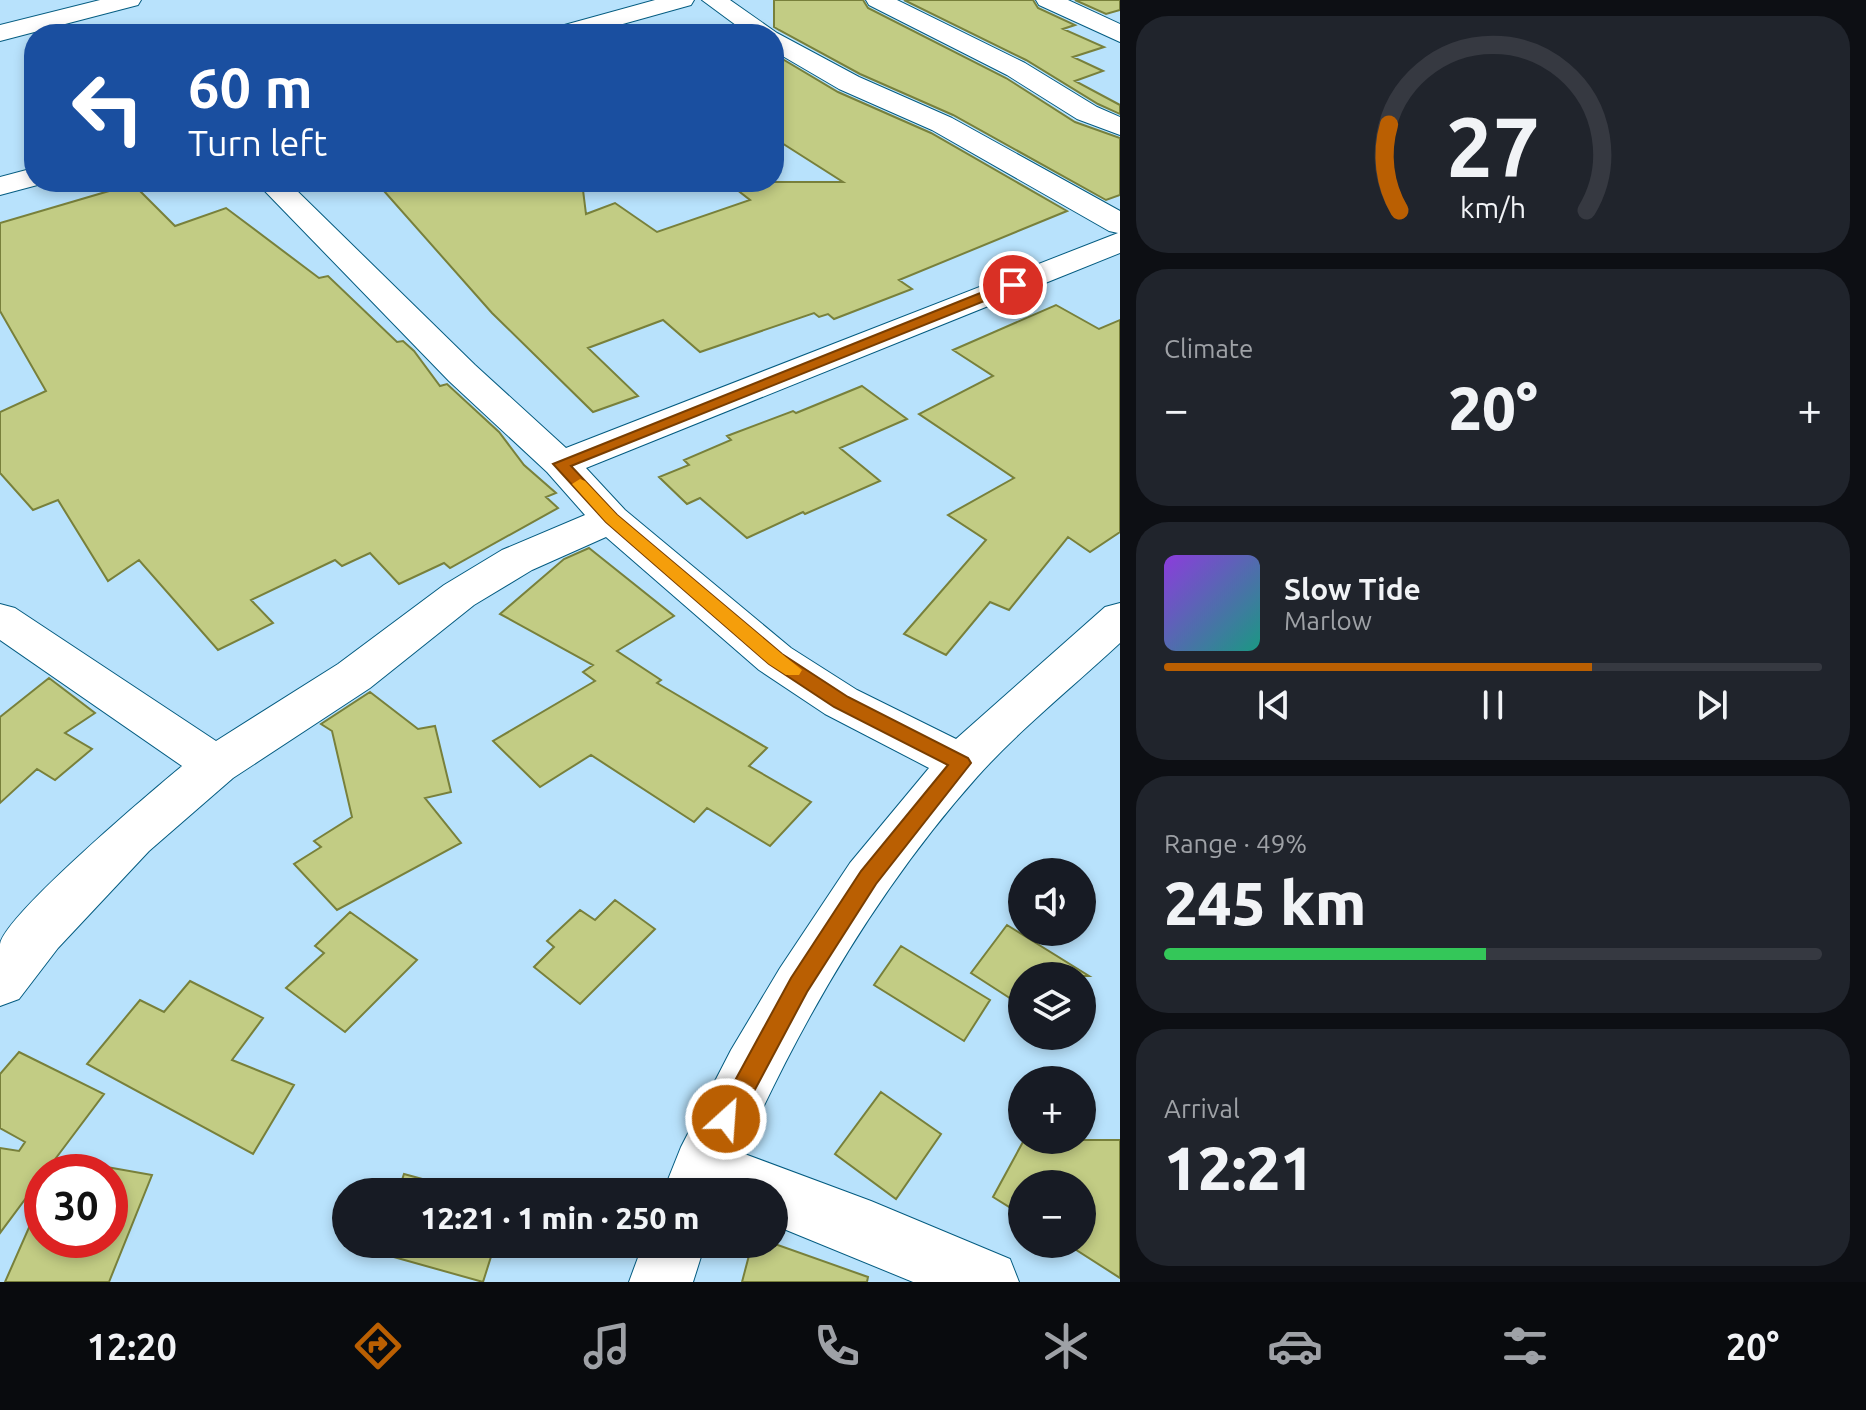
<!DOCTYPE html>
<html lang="en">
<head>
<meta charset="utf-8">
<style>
  body { margin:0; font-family:Ubuntu,sans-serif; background:#20242c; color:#f1f3f6; height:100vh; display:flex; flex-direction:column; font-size:30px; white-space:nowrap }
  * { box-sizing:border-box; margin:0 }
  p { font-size:26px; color:#9ea1a6 }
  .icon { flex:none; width:44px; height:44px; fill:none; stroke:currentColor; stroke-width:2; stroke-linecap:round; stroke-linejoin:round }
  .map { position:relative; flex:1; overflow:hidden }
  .side { display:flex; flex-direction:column; gap:16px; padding:16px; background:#0d0f14; width:746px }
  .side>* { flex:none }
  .banner { position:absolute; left:24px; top:24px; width:760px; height:168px; border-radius:32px; box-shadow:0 4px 12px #0003; background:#1a4fa0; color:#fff; overflow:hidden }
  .tools { position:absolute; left:1008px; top:858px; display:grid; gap:16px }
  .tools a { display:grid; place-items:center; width:88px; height:88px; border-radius:50%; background:#171b24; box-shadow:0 4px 12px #0003; font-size:40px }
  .speed { position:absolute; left:24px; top:1154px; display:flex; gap:16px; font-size:40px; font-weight:700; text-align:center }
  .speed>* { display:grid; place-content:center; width:104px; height:104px; border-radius:50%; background:#171b24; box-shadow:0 4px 12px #0003; line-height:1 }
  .speed .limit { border:12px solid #d22; background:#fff; color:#111 }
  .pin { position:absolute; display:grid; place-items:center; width:68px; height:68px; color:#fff; margin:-34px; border:4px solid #fff; border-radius:50%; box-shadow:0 2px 8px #0007 }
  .me { position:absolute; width:88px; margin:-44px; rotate:26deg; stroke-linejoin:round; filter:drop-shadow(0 0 6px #0008) }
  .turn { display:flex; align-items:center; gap:28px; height:168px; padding:0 32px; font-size:36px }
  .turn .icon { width:104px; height:104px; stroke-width:2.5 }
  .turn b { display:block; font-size:56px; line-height:68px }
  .big { font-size:60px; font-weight:800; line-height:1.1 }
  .side .tile { flex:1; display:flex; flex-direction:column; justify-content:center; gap:12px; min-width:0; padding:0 28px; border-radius:32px; background:#20242c }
  .side .dial { align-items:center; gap:0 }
  .dial svg { height:208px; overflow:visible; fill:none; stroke:#363941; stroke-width:7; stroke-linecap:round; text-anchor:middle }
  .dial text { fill:#f1f3f6; stroke:none }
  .song { display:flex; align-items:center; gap:24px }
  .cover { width:96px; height:96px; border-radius:12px; background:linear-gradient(135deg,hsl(270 70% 55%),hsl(170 70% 35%)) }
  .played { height:8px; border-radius:4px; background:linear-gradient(90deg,#ba5f02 65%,#363941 65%) }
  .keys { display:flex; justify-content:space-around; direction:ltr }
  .heat { display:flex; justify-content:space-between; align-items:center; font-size:44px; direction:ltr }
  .charge { height:12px; border-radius:6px; background:linear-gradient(90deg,#34c759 49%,#363941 0) }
  .trip { position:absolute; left:332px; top:1178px; width:456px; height:80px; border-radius:40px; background:#171b24; box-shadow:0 4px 12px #0003; font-weight:800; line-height:80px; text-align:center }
  .tabs { display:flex; height:128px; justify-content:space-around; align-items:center; background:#090b0e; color:#9ea1a6 }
  .tabs .icon { width:56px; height:56px }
  .tabs .current { color:#ba5f02 }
  .tabs b { font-size:36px; color:#f1f3f6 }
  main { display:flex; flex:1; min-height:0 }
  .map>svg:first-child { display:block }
</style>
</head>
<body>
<main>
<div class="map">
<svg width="1120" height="1282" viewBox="0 0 1120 1282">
  <rect width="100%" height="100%" fill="#b8e2fc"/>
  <path fill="#c2cc84" stroke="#78803b" stroke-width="2" d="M774,0H863L868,8L1006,78L1075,122L1120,138V195L1106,200L953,115L860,74L779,30L774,27Z
    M904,0H1033L1038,8L1075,25L1063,29L1104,47L1073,57L1103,71L1075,81L1120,105V114L1098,104L1026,60Z
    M1075,0H1120V10L1106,14Z
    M774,54L838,92L931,133L1067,211L899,280L912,289L834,319L828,314L819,317L814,313L700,352L663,320L588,348L638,396L593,412L492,313L376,182H582L586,214L615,203L657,232L750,200L727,182H843L774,138Z
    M133,184L175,226L226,208L319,278L328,276L397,342L403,341L414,351L440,386L447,384L499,432L524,465L556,493L546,497L558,508L450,568L444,563L399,584L370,553L342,566L335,560L251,600L273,623L218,650L139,560L108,581L58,500L33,510L0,473V412L46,391L0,311V223Z
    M1056,305L1099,329L1120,320V532L1090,552L1068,537L1009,610L990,602L946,655L904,634L986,540L948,515L1014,478L919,414L993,376L953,350Z
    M862,386L907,419L840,448L880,481L805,514L803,512L747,538L700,498L687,504L659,477L689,465L684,460L731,440L727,436L793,411L796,413Z
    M589,548L674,616L617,651L661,680L657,683L767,748L749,766L811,802L770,846L707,808L694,822L591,755L540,787L493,741L595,681L583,672L593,665L500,614L564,559Z
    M49,678L95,713L65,733L92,749L55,780L37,769L0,803V717Z
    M370,692L418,729L435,726L451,792L425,798L461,843L337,910L294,864L321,847L314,841L352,817L332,731L321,724Z
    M615,900L655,929L580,1004L534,967L554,947L547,941L580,910L595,920Z
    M350,912L417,960L345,1032L286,988L324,953L315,946Z
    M1007,925L1089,976H1022V1006L971,973Z
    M901,946L990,1000L964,1041L874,985Z
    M190,981L263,1018L232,1060L294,1085L253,1154L87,1064L140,1000L164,1012Z
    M19,1052L104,1094L56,1158L152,1175L109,1282H5L42,1198V1240H110V1172H42V1194L32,1190L0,1233V1148L19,1151L25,1142L0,1128V1074Z
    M881,1092L941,1134L896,1199L835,1154Z
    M1024,1140H1120V1278L1067,1244H1082V1184H1022V1215L993,1197Z
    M404,1174L470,1192H398Z
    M379,1244H495L483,1282L376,1252Z
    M752,1244H775L868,1277L867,1282H742Z"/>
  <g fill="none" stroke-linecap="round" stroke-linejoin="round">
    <defs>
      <path id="minor" d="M100,0H141L138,5L0,41V25Z
        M655,0H694L691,5L587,34H546L550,29Z
        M702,0H730L777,33L859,77L952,118L1120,211V253L586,468L625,510L791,648L857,690L956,739L1105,607L1120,603V643C1074,686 1020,729 977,777C879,887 802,1019 742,1153L871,1201L1010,1259L1019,1282H913L774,1225V1192H663L681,1147L731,1050L780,968L850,863L929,768L825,714L759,670L606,537L532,570L474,605L370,688L233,778L149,851L58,948L19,999L0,1006C0,987 0,962 0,944C6,914 152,791 182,766L0,640V604L15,608L216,741L338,664L444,585L502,550L585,515L547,472L449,381L256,182H288L475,365L566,448L1118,233L1109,231L932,130L839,89L774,51V34H748Z
        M866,0H897L1025,63L1097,107L1120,117V135L1077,119L1007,75L869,5Z
        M1036,0H1068L1120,24V42L1039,5Z
        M34,168V182L45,183L0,195V177Z
        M643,1244H705L693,1282H629Z"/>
    </defs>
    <use href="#minor" stroke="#045c81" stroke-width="2"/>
    <use href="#minor" fill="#fff" fill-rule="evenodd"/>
  </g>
  <path fill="#ba5f02" stroke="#793e01" stroke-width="2" d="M1013,280L1019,285L1017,288L571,466L617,515L782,654L848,697L968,758L971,763L876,884L807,992L735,1127L726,1130L718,1127L714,1119L791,978L861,871L948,765L834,707L769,664L606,522L553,464Z"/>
  <path fill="#f59e0b" d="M580,479L585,481L617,515L782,654L802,670L799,675H786L769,664L606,522L572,484Z"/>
</svg>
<div class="tools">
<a><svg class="icon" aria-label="sound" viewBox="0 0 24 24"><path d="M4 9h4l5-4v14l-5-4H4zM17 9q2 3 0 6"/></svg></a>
<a><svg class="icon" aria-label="layers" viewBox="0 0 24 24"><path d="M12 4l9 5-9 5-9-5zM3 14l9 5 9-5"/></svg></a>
<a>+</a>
<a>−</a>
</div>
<div class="speed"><div class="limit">30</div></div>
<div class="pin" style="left:1013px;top:285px;background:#d93025"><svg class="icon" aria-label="arrive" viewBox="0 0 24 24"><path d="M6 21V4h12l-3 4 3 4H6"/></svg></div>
<svg class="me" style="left:726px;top:1119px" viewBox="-20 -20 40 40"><circle r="17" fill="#ba5f02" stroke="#fff" stroke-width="3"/><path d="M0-11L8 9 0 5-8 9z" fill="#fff"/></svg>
<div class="trip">12:21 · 1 min · 250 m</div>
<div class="banner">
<div class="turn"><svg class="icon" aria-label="left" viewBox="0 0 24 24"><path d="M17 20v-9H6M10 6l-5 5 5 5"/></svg><div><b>60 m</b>Turn left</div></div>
</div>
</div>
<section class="side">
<div class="tile dial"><svg viewBox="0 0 100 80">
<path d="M14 69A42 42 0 1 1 86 69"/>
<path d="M14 69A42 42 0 0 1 10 36" stroke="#ba5f02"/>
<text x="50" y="56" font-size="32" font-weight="700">27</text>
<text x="50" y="72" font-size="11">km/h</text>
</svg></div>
<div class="tile"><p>Climate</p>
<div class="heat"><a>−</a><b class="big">20°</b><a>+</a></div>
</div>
<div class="tile">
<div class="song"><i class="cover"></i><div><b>Slow Tide</b><p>Marlow</p></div></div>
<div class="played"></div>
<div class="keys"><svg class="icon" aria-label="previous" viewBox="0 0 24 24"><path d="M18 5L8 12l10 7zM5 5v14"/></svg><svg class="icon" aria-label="pause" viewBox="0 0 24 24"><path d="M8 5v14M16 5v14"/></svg><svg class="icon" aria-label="next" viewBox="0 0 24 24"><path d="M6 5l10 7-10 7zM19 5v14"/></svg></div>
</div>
<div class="tile"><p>Range · 49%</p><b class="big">245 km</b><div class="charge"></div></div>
<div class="tile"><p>Arrival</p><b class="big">12:21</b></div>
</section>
</main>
<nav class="tabs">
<b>12:20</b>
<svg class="icon current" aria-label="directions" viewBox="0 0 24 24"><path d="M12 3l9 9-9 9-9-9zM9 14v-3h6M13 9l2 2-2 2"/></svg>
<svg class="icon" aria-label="music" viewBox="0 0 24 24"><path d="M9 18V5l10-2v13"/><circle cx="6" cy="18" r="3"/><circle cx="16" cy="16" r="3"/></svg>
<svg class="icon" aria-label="phone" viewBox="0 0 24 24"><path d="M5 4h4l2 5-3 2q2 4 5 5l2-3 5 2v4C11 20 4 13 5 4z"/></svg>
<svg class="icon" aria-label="climate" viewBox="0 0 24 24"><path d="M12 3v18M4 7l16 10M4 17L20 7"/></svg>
<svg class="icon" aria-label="car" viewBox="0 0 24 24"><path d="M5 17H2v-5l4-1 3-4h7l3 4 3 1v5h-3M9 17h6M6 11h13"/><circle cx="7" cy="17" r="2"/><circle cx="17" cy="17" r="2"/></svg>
<svg class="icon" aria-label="filters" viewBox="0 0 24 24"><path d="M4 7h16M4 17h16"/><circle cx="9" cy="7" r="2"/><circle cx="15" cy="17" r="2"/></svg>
<b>20°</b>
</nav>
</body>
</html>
